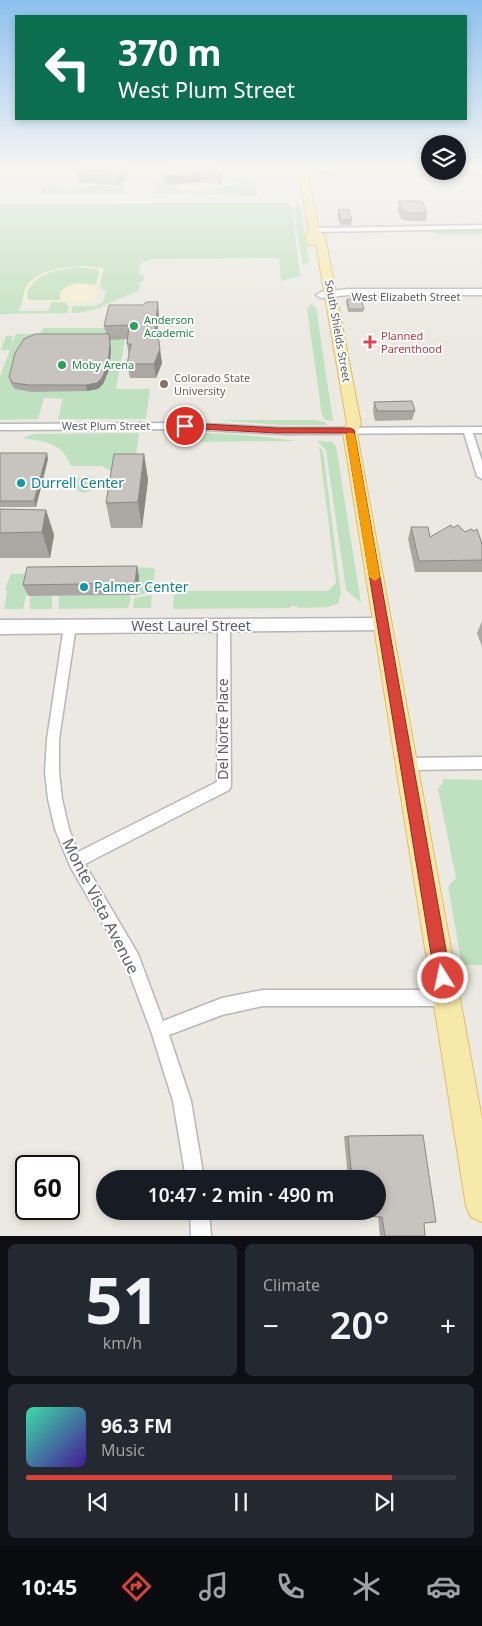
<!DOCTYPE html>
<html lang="en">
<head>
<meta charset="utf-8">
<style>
  body { margin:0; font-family:"Noto Sans",sans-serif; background:#242831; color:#f1f3f6; height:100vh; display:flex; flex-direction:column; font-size:19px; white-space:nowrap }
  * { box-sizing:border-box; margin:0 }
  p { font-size:16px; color:#9ea1a6 }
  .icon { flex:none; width:28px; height:28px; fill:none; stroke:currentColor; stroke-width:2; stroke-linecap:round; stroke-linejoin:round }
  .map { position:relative; height:1236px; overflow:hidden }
  .side { display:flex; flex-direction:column; gap:8px; padding:8px; background:#0d0f14; flex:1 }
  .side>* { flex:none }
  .banner { position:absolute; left:15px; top:15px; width:452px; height:105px; border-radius:0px; box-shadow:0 2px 8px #0003; background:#0b6e4f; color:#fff; overflow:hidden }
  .controls { position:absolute; left:421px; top:135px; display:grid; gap:10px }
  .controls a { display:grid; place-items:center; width:45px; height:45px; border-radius:50%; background:#171b24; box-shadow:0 2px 8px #0003; font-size:25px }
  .speed { position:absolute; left:15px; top:1155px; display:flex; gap:10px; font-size:25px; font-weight:700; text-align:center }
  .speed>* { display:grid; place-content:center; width:65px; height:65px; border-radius:50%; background:#171b24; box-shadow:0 2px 8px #0003; line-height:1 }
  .speed .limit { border:2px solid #111; border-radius:8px; background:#fff; color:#111 }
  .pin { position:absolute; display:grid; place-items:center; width:42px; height:42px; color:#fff; margin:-21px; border:2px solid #fff; border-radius:50%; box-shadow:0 1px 5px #0007 }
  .me { position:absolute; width:55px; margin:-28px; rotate:350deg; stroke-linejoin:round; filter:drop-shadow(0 0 4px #0008) }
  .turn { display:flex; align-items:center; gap:18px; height:105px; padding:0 20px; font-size:22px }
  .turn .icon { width:65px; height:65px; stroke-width:2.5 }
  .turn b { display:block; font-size:35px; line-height:42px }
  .big { font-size:38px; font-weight:600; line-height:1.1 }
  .side .card { flex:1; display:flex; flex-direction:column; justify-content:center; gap:8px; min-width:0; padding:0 18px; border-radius:8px; background:#242831 }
  .side .dial { align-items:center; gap:0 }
  .dial b { font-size:65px; line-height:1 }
  .song { display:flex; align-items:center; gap:15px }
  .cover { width:60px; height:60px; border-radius:8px; background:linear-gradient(135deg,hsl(160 70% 55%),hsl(260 70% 35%)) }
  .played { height:5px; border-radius:2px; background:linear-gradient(90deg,#d94339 85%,#363941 85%) }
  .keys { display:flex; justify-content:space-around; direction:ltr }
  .heat { display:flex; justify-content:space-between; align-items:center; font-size:28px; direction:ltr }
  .side .tiles { flex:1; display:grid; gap:8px; grid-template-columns:1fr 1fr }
  .card:last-child { grid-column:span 2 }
  .trip { position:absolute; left:96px; top:1170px; width:290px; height:50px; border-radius:25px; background:#171b24; box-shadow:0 2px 8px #0003; font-weight:600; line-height:50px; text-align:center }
  .dock { display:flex; height:80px; justify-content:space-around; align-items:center; background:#090b0e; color:#9ea1a6 }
  .dock .icon { width:35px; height:35px }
  .dock .active { color:#d94339 }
  .dock b { font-size:22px; color:#f1f3f6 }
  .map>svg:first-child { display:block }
</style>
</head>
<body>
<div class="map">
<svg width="482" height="1236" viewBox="0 0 482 1236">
  <rect width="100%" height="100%" fill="#ebe9e1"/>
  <path fill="#c0e1bf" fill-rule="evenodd" d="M159,172H162L165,183L161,185L186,190L214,189L239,183L207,178L219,175L256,180L258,196L144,193L155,192L156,184H151L152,181H157Z
    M110,173H128L124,191L132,194H40L43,187L60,186L61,190L98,185L119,187L118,184L123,183Z
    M286,203L292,206L300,275L299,276L281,281L279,258L149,259L148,261L141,262L139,274L144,275L143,281L138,284L140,286L138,291C116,299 96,313 71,313L73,306H95L103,302L106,290H102V286H100L96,299L90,302H54L67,303V306H69L67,313L0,314V204ZM22,302H52L48,311H19Z
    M300,204L309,263L302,264L294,209Z
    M432,230H481L482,234H435Z
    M310,304L316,307L333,421L325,420L322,415L307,309Z
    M43,328H105V331L125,339L116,389H150L146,419H58L63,399L44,398L38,419L0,420V376L10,350H1L6,336H13L11,341H13L16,334H40Z
    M219,420H314L325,422L327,425H278Z
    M190,432L256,436L296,441L185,442L184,434Z
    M139,433L136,455L121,467L110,471L102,466H71C63,443 45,442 23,438L33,434Z
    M317,441L332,442L336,446L361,603L346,590L326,450Z
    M319,446L323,451L341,593L338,603L329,607L298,608L297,606H290V608L173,609L174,596L180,591H328L336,583Z
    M88,475L98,480L97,488L84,493L74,489L73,484L76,479Z
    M135,567L153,568L155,570L153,592L137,595L139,578Z
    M71,573L30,579L23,609H4L7,592L5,589L11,574Z
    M129,595L131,599L128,608L59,609V596Z
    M152,595L151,608H133L134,598Z
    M30,596H52V609H30Z
    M443,779L482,780V965H462L448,887L456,878L438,789L443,783Z"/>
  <path fill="#f6edd1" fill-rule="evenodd" d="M85,266L104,268L96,299L90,302H22C24,297 23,292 26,287C38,269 67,266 85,266ZM78,267L100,270L96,285C83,283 70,281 60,292V300H28L27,292C36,272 59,269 78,267Z"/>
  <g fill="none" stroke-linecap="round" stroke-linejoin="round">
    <defs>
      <path id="minor" d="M301,168L430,170V171L482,170V174L303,171Z
        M482,225V229L314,232L311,230L314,228Z
        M185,423L285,428L482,427V433H473L482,461V479L477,476L464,433L285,434L185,429L0,430V424Z
        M70,621L74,623L76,626L59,739V772L62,799L69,829L78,852L217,782L218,626L220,623H228L230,626L231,786L229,790L85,864L138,954L163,1021L222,998L263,990H446L452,992L454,998L452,1004L446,1006H263L222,1015L169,1035L191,1101L204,1179H186L173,1101L151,1031L126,964L70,866L55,829L48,799L45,772L47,739L64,626L66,623Z
        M482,757V769L407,770L402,768L400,764L402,760L407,758Z
        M190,1211H209L211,1236H191Z"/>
      <path id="secondary" d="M349,289H482V295H349L321,298L316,295L321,292Z
        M383,618L389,619L391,624L389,629L383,630L0,634V620Z"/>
      <path id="primary" d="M298,167H306L319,231L325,236L361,424L357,430L358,439L482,1119V1222L471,1217L466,1206L344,439L343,430L347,424L316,244L308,245L305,236L309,232Z"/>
    </defs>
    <use href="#minor" stroke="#b4b7bb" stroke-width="3"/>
    <use href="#secondary" stroke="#b3b6bb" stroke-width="3"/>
    <use href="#primary" stroke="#e4bd61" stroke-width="2"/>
    <use href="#minor" fill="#fff" fill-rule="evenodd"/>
    <use href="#secondary" fill="#fff" fill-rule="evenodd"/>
    <use href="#primary" fill="#f7e9aa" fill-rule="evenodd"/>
  </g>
  <path fill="#aba8a3" d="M76,167H128L125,178L117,185L78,183L76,169Z
    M162,167L222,174V184L200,182L167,185L163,177Z
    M399,201L427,213L426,221H409L401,219L398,210Z
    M338,210L352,220L351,225H340L337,215Z
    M347,299L364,309L363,312H348L346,302Z
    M159,316L157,336L162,363L156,378H130L127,364L129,356L127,344L128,339L110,340L111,350L109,370L103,384L98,389L87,391L32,392L15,389L11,384L9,377L106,334L104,326Z
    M374,402L415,411L412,420L375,421L373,411Z
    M0,453L48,459L36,507H0Z
    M144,454L148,480L142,528H111L106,503Z
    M0,509L46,510L54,535L50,558H0Z
    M411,527L430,537L453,528L465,532L482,544V572H415L408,539Z
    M137,566L139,578L137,595L28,596L23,585Z
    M482,621V647L477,633Z
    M423,1135L424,1223L425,1236H380L378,1217L355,1216L351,1213V1211H378V1179H348L344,1136Z"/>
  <path fill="#8b8885" d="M120,167H128L125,178L117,185L115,172Z
    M200,172V182L167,185L166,175Z
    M158,302L159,316L155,350L154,336Z
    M110,344L111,350L109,370L103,384L98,389L87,391L86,385Z
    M160,349L162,363L156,378L154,364Z
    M47,453L48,459L36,507L34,501Z
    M144,454L148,480L142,528L138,502Z
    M46,510L54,535L50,558L42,532Z
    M137,566L139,578L137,595L135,583Z"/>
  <path fill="#c7c3be" stroke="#8b8885" d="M76,167H120L115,172L76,169Z
    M162,167H217L222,174L200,172L166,175Z
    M399,201H422L427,213H410L403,211Z
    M349,209L352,220H341L338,210Z
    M347,299H361L364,309H349Z
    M146,302H158L154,336H158L160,349L154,364H127L131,344H127L129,325L104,326L109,305H143Z
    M35,334H109L110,344L108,364L102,378L97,383L86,385H30L13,383L9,377L15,353L24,339Z
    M412,401L415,411H377L374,402Z
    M0,453H47L34,501H0Z
    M114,454H144L138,502L106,503Z
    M0,509L46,510L42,532L0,533Z
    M451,525L453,528L458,525L465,532L471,529L474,531L477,529L482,544V560L419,561L411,527H428L430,537Z
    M137,566L135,583L23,585L27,567Z
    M423,1135L436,1222L424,1223L425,1236H385L382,1217L355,1216L354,1211H378V1179H352L348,1136Z"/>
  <linearGradient id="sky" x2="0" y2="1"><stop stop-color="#8dc1ee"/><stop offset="0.49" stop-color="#f6f5f2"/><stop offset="1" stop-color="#f6f5f2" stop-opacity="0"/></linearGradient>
  <rect width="482" height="340" fill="url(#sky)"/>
  <path fill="#d94339" stroke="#8d2c25" d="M185,423L277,428H350L354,430L451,978L449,984L443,986L437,984L435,978L346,433H277L182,428L181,426Z"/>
  <path fill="#f59e0b" d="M347,433H353L355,435L380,577L375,581L369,577L346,435Z"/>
  <g fill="#2e9e5b" stroke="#fff" stroke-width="2">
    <circle cx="134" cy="326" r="5"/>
    <circle cx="62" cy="365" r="5"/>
  </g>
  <path fill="#e0444e" stroke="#fff" stroke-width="2" d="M367.5 334.5h5v5h5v5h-5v5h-5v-5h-5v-5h5z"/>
  <circle fill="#8d6e63" stroke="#fff" stroke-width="2" cx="164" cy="384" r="5"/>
  <g fill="#0f9aa8" stroke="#fff" stroke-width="2">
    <circle cx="21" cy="483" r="5"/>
    <circle cx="84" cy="587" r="5"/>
  </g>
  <g text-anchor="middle" stroke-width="4" stroke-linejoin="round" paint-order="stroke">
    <g font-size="11" fill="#5a5d61" stroke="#fff">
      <text x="406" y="301">West Elizabeth Street</text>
      <text transform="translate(338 331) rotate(80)" y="4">South Shields Street</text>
      <text x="106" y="430">West Plum Street</text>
    </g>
    <g font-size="11" fill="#27864d" stroke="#fff" text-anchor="start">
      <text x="144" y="324">Anderson<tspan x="144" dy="13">Academic</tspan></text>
      <text x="72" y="369">Moby Arena</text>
    </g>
    <g font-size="11" fill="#be3a42" stroke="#fff" text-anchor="start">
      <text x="381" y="340">Planned<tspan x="381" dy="13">Parenthood</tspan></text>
    </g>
    <g font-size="11" fill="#785e54" stroke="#fff" text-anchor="start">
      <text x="174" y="382">Colorado State<tspan x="174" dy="13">University</tspan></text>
    </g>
    <g font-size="14" fill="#0d838f" stroke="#fff" text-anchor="start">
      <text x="31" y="488">Durrell Center</text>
      <text x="94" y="592">Palmer Center</text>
    </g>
    <g font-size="14" fill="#5a5d61" stroke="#fff">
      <text x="191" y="631">West Laurel Street</text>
      <text transform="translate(223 729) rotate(-90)" y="5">Del Norte Place</text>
    </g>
    <g font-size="16" fill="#5a5d61" stroke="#fff">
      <text transform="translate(101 906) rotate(63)" y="6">Monte Vista Avenue</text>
    </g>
  </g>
</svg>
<div class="controls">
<a><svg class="icon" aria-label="layers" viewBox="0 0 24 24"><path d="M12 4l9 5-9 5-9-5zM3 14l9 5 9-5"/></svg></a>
</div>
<div class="speed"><div class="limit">60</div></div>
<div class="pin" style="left:185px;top:426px;background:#d93025"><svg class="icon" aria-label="arrive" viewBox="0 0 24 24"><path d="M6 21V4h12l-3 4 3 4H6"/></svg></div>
<svg class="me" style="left:443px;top:978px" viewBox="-20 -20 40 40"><circle r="17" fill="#d94339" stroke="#fff" stroke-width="3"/><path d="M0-11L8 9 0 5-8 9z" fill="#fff"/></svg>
<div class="trip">10:47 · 2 min · 490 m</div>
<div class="banner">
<div class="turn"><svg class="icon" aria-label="left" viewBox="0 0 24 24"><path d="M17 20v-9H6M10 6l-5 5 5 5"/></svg><div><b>370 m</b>West Plum Street</div></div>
</div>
</div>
<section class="side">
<div class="tiles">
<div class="card dial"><b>51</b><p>km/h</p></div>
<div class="card"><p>Climate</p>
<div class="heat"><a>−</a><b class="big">20°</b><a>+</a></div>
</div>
<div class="card">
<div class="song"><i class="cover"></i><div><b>96.3 FM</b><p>Music</p></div></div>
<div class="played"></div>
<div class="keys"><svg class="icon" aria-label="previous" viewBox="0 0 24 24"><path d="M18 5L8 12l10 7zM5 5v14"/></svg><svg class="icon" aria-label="pause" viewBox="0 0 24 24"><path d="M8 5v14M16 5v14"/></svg><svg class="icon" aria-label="next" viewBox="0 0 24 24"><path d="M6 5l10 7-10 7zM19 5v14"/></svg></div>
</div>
</div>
</section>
<nav class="dock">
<b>10:45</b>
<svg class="icon active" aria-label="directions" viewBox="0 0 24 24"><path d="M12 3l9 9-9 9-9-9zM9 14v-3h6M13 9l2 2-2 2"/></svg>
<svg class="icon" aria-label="music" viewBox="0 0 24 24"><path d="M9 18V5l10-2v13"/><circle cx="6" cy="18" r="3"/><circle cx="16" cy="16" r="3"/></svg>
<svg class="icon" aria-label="phone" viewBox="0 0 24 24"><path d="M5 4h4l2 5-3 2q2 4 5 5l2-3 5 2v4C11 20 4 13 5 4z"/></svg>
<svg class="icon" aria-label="climate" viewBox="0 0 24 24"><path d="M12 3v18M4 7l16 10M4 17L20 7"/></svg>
<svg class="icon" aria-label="car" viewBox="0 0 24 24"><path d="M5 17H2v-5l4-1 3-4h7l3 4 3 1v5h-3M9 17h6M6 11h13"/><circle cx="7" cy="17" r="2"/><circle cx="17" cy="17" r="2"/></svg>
</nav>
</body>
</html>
